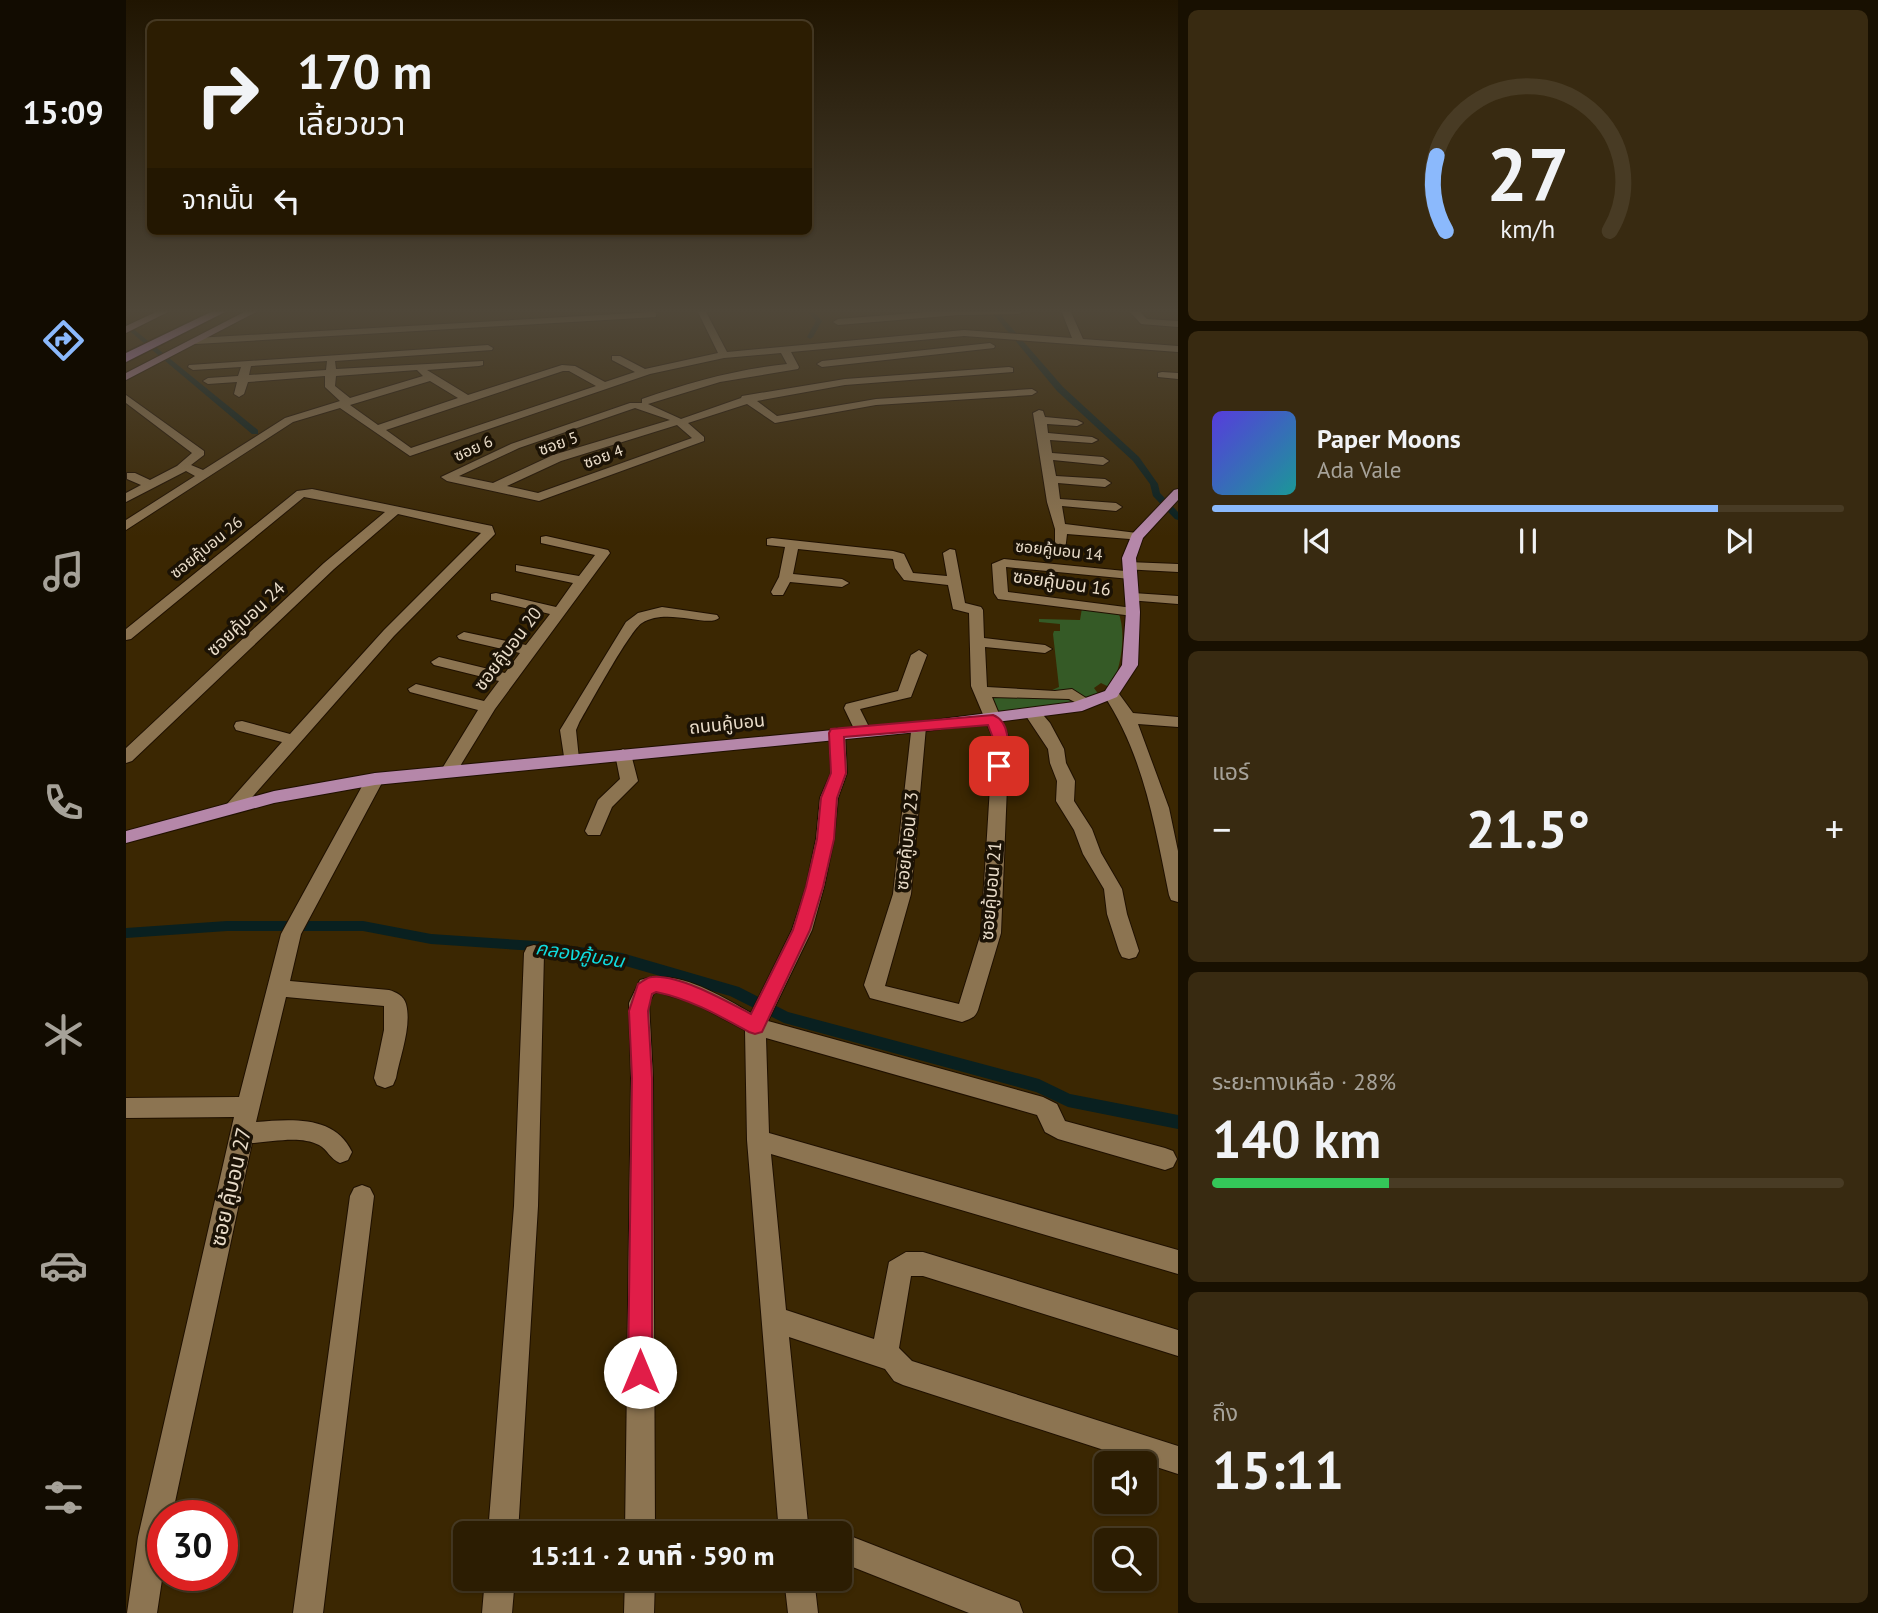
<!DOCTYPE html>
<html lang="th">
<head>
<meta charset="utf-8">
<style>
  body { margin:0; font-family:"PT Sans","Noto Sans Thai",sans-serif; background:#382a11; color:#f1f3f6; height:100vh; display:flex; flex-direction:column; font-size:26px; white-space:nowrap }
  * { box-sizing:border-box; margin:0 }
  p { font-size:23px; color:#a6a299 }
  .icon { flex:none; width:38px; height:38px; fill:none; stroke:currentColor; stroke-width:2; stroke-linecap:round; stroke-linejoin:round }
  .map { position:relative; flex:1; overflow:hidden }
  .side { display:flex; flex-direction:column; gap:10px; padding:10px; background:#181001; width:700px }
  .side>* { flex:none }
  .guide { position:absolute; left:21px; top:21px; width:665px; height:214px; border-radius:10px; box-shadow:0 2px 5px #0004,0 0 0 2px #483b24; background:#2c1d02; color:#f1f3f6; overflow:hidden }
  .buttons { position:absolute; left:968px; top:1451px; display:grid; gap:14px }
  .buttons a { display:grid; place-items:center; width:63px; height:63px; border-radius:10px; background:#2c1d02; box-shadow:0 2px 5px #0004,0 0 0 2px #483b24; font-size:35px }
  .speed { position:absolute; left:21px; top:1500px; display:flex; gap:14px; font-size:35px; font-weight:700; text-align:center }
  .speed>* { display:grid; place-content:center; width:91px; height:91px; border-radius:50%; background:#2c1d02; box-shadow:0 2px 5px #0004,0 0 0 2px #483b24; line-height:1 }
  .speed .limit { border:10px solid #d22; background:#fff; color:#111 }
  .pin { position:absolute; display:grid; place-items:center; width:60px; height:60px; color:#fff; margin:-30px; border-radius:14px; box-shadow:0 4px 10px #0006 }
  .me { position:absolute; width:77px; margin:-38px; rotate:0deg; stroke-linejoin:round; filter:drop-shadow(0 0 5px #0008) }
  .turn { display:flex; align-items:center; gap:24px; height:147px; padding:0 35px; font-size:32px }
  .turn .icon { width:91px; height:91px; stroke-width:2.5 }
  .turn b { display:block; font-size:49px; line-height:60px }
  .then { display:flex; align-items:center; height:66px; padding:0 35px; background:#0003; gap:14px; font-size:26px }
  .big { font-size:52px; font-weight:800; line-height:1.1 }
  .side .tile { flex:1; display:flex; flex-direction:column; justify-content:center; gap:10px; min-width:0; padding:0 24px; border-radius:10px; background:#382a11 }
  .side .dial { align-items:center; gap:0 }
  .dial svg { height:182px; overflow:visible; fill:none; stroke:#483b24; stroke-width:7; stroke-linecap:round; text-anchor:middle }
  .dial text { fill:#f1f3f6; stroke:none }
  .song { display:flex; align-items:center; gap:21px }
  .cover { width:84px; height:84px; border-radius:10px; background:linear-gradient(135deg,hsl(250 70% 55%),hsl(180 70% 35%)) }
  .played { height:7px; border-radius:4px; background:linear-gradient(90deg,#8bb9fc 80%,#483b24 80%) }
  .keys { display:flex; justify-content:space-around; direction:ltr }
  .heat { display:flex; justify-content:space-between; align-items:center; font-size:38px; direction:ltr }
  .charge { height:10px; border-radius:5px; background:linear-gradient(90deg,#34c759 28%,#483b24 0) }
  .trip { position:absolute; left:327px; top:1521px; width:399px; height:70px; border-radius:10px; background:#2c1d02; box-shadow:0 2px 5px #0004,0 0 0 2px #483b24; font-weight:800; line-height:70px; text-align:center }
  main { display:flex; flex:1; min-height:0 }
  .dock { display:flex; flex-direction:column; width:126px; justify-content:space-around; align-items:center; background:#120c01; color:#a6a299 }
  .dock .icon { width:49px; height:49px }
  .dock .on { color:#8bb9fc }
  .dock b { font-size:32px; color:#f1f3f6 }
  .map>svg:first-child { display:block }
</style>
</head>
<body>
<main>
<nav class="dock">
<b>15:09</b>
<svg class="icon on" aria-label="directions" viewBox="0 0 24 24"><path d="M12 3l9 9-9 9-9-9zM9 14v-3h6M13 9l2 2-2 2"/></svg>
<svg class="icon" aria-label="music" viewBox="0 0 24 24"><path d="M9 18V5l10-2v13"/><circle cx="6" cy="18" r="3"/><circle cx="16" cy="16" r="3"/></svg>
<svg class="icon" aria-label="phone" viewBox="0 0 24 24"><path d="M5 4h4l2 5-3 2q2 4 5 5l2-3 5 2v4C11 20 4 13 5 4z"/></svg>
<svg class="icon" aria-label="climate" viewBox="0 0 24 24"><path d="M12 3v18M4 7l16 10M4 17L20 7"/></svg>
<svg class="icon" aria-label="car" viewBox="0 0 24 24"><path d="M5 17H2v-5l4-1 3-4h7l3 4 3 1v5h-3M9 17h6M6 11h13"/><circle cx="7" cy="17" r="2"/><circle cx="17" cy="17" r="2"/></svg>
<svg class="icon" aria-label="filters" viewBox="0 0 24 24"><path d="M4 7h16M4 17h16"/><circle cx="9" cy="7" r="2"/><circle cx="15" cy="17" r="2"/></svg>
</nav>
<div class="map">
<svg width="1052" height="1613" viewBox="0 0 1052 1613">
  <rect width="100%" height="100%" fill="#3b2702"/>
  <path fill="#355a26" d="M956,608L992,611C1001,634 995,667 985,688L975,683L968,688L973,695L965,699L869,717L853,686L924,691L933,687L927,634L928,631H934V624L913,622V619L954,620Z"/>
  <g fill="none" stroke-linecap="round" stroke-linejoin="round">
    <path fill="#092020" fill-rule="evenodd" d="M680,310H686L696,321L687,337L684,339L681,337L690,321Z
      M864,310H870L937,387L1013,457L1032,484L1034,493L1052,512V520L1049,519L1027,496L1024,484L1007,461L931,391Z
      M0,323L132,430V434H126L0,328Z
      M101,921H237L305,934L410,941L496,953L613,987L662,1012L913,1079L944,1094L1052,1115V1129L942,1107L910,1092L658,1023L604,996L496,965L410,951L305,944L237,931H101L0,938V928Z"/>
    <defs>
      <path id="minor" d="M571,310H579L601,352L838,330L946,338L935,310H944L957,339L1052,346V352L838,336L665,352L673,367L672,369L594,382L522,404L555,419L615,398L616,396L719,379L883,367L887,368V372L719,385L631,401L651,416L750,399L906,389L911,392L906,395L750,405L649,423L621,404L562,423L578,437V441L413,501L321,481L315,477L385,444L504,403H516V399C564,382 611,369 661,364L655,353L598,358L524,374L284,456L214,408L167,422L0,530V520L69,476L60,471L0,502V493L15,485L1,479V473H9L24,480L51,466L66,453L0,403V395L78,451V455L65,465L77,470L159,418L214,401L199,387V376L122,382L118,394L113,397L108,394L111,382L82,384L77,381L82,378L112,376L115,367L67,370L62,367L63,365L362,345L367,348L366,350L209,361L210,369L357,361V365L353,366L301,370L342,395L436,365L449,366L479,382L509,372L486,360V356H494L519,369L592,353ZM201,361L200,370L123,375L125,366ZM291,370L297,376L224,398L209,386L210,376ZM437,371H443L470,386L285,448L260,430ZM304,381L332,398L252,425L224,405ZM509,408L544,420L427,455L367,483L333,476L393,448ZM551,425L566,438L412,493L381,486L435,461Z
        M826,310L898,311L893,314L832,315L712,325L707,322L712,319Z
        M1002,310H1012L1021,319L1052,321V327L1015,324Z
        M527,312L530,313V317L70,344L65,341L70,338Z
        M864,343L869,346L868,348L696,367L691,364L696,361Z
        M1036,372L1052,373V379L1032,377V373Z
        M913,410L917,411L919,417L951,420L957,423L951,426L921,424L922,433L966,437L972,440L966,443L924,440L926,453L977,457L983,461L977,465L927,460L930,476L979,479L985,483L979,487L932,483L934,499L990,503L996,507L990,511L936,506L939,524L1011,533L1016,534V540L941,534L939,551H929V529L921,502L907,413Z
        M186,489L361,525L366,526L369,534L268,636L113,812H101L98,808L101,804L156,742L110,730L108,726L110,722L116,721L164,734L258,630L355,533L272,514L208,569L6,761L0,763V748L198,563L259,512L178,497L5,639L0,640V629L171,491Z
        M420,536L482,550L484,553L369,709L328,776H316L314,772L352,710L284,692L282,689L290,684L358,701L373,681L308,665L305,662L313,657L379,673L394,653L333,639L331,636L338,632L400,645L424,614L365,600V594L370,593L430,607L447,583L390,571V565L453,576L469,555L415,543V537Z
        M646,538L767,551L778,554L787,573L821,576L817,553L824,549L829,550L839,603L855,607L857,610L858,638L919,645L926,649L919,653L859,647L861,687L929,691L946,689L968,703L960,708L943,699L866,697L883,738L875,933L852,1010C849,1018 844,1019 836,1022L744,998L738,985L767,894L786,723H798L800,727L785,894L759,986L833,1004L855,933L867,738L845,686L843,613L827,609L822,585L778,580L769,568L767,559L672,549L667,574L716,579L723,583L716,587L664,582L657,595H647L645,592L653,577L659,547L641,545V539Z
        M878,559L1009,572L1011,575L1004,579L880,567L882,592L1007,608L1014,612L1007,616L872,599L868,593L866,564Z
        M1002,562L1052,564V572L997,569V563Z
        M1007,593L1052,596V604L1002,600L1000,597Z
        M536,607L591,615L593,618C582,628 541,607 516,623C504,630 463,706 453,723L450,730L453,759L451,763H439L434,730L500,622L512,613Z
        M793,650L801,655L785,697L734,709L745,731L737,736L731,735L718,708L720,704L772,691L785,655Z
        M985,689L991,691L1007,713L1052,717V727L1012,724L1043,808L1052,851V902L1045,900L1043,895C1029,826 1017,753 977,694Z
        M906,708L912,709L924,723L938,749L940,763L949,781L948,801L966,829L975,853L996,889L1001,914L1013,951L1010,957L1003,959L996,957L993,951L981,914L978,889L957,854L948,830L930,801L931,781L924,763L922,749L898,713Z
        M711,728L719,733L721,773L712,798L708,839L698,887L686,930L642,1021L917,1097L931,1104L939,1121L1039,1148L1047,1151L1051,1159L1047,1167L1039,1170L932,1139L919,1132L911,1115L640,1038L643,1133L1052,1250V1274L645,1154L660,1310L748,1339L763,1262L780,1252H797L1052,1330V1356L797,1276H785L773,1348L786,1361L1052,1446V1474L777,1385L768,1381L759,1369L663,1337L683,1533H653L621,1140L619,1030L568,1003L532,992L528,993L523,1003L527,1078L529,1533H499L505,1078L503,1003L514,980C551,968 593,995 625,1013L666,930L680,887L690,839L694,798L705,773L703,733Z
        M497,749L505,754L512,781L486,807L474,835H462L459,831L472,800L494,779L489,754Z
        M249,773L258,779L175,934L164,981L263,990C270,992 278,996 280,1004C286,1026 274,1056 270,1078L267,1085L259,1088L251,1085L248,1078L258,1030V1006L160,997L130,1122C165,1119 209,1115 226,1152L222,1160L214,1163C204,1159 202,1150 193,1145C174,1135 146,1142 126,1143L46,1516H37V1573L31,1613H1L12,1537L108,1117L0,1118V1098L113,1097L155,934L240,779Z
        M408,945L415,947L418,953L412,1206L392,1533H362L388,1206L398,953L401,947Z
        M236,1185L244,1188L248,1196L197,1613H167L224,1196L228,1188Z
        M714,1532L893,1602L897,1613H843L714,1562Z
        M359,1578H389L386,1613H356Z
        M499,1578H529L528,1613H498Z
        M658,1578H688L692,1613H662Z"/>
      <path id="major" d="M34,310H46L0,333V326Z
        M122,310H134L0,380V373Z
        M1052,489V500L1017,538L1010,558L1014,612L1012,665L991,697L956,711L792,732L249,785L148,803L0,843V831L148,791L249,773L792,722L948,702L979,691L996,665L1000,612L996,558L1006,534L1048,490Z"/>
      <path id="highway" d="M89,310H103L0,362V353Z"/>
    </defs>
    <use href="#minor" stroke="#1f1000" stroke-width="2"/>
    <use href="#major" stroke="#1f1000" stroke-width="2"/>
    <use href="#highway" stroke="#1f1000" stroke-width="3"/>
    <use href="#minor" fill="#8c7451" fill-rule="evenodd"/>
    <use href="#major" fill="#b587a9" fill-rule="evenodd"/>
    <use href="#highway" fill="#d094e4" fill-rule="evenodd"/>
  </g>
  <linearGradient id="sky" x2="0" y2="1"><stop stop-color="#201501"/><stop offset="0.58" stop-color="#4f4739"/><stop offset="1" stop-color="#4f4739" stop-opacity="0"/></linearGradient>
  <rect width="1052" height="536" fill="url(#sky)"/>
  <path fill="#e11d48" stroke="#92132f" stroke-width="2" d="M867,715C886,722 882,750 881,766L873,771L865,766L867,738L862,725L718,737L720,773L711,798L708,839L697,887L684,930L636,1032L629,1034L623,1032C592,1015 564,999 530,992L526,994L522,1011L526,1078V1372L523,1381L514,1385L506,1381L502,1372L506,1078L503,1011L512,984C516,982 521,977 526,977C553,974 602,1002 625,1014L667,930L680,887L691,839L695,798L705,773L703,733L705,729Z"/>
  <g text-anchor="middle" stroke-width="7" stroke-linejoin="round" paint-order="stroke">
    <g font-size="16" fill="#e9dcc9" stroke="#1b1205">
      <text transform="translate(432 443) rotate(-20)" y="6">ซอย 5</text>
      <text transform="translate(347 448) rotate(-24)" y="6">ซอย 6</text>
      <text transform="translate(477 456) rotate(-20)" y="6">ซอย 4</text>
      <text transform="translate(80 547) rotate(-39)" y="6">ซอยคู้บอน 26</text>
      <text transform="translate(933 550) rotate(6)" y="6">ซอยคู้บอน 14</text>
    </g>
    <g font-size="18" fill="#e9dcc9" stroke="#1b1205">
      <text transform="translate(936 583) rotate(8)" y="6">ซอยคู้บอน 16</text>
      <text transform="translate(120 619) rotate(-43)" y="6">ซอยคู้บอน 24</text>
      <text transform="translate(382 649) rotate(-53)" y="6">ซอยคู้บอน 20</text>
      <text transform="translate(601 724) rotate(-6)" y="6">ถนนคู้บอน</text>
      <text transform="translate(781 841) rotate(-84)" y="6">ซอยคู้บอน 23</text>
      <text transform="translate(865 891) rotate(-85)" y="6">ซอยคู้บอน 21</text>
    </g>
    <g font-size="19" font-style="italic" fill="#0fdbdf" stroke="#1b1205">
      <text transform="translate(454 954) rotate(9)" y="7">คลองคู้บอน</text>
    </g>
    <g font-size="21" fill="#e9dcc9" stroke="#1b1205">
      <text transform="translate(105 1187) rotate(-77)" y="7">ซอย คู้บอน 27</text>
    </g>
  </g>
</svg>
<div class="buttons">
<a><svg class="icon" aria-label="sound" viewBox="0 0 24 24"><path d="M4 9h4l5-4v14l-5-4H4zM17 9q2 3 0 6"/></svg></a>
<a><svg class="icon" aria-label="search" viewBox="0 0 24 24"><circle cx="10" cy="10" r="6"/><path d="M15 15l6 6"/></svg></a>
</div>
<div class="speed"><div class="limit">30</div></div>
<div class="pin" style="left:873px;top:766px;background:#d93025"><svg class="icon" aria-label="arrive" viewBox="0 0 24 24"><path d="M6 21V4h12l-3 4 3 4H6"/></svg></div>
<svg class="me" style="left:514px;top:1372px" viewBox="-20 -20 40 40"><circle r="19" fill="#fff"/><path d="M0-13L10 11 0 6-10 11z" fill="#e11d48"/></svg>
<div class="trip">15:11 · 2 นาที · 590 m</div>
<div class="guide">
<div class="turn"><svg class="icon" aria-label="right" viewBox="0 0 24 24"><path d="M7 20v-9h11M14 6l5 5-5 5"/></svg><div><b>170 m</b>เลี้ยวขวา</div></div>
<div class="then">จากนั้น<svg class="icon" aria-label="left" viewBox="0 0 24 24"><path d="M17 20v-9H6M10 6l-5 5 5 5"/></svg></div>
</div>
</div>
<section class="side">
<div class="tile dial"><svg viewBox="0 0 100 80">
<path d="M14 69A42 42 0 1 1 86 69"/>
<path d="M14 69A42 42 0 0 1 10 36" stroke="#8bb9fc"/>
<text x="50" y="56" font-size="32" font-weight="700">27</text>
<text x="50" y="72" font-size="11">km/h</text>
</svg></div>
<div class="tile">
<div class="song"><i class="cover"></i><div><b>Paper Moons</b><p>Ada Vale</p></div></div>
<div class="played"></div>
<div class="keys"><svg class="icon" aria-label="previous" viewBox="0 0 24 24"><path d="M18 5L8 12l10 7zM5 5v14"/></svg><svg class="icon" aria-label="pause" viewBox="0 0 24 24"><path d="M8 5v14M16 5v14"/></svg><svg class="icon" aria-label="next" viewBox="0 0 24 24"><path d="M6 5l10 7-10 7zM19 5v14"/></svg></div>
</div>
<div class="tile"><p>แอร์</p>
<div class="heat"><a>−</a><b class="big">21.5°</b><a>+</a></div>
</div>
<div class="tile"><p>ระยะทางเหลือ · 28%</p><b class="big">140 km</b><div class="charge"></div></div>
<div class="tile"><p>ถึง</p><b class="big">15:11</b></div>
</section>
</main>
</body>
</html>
